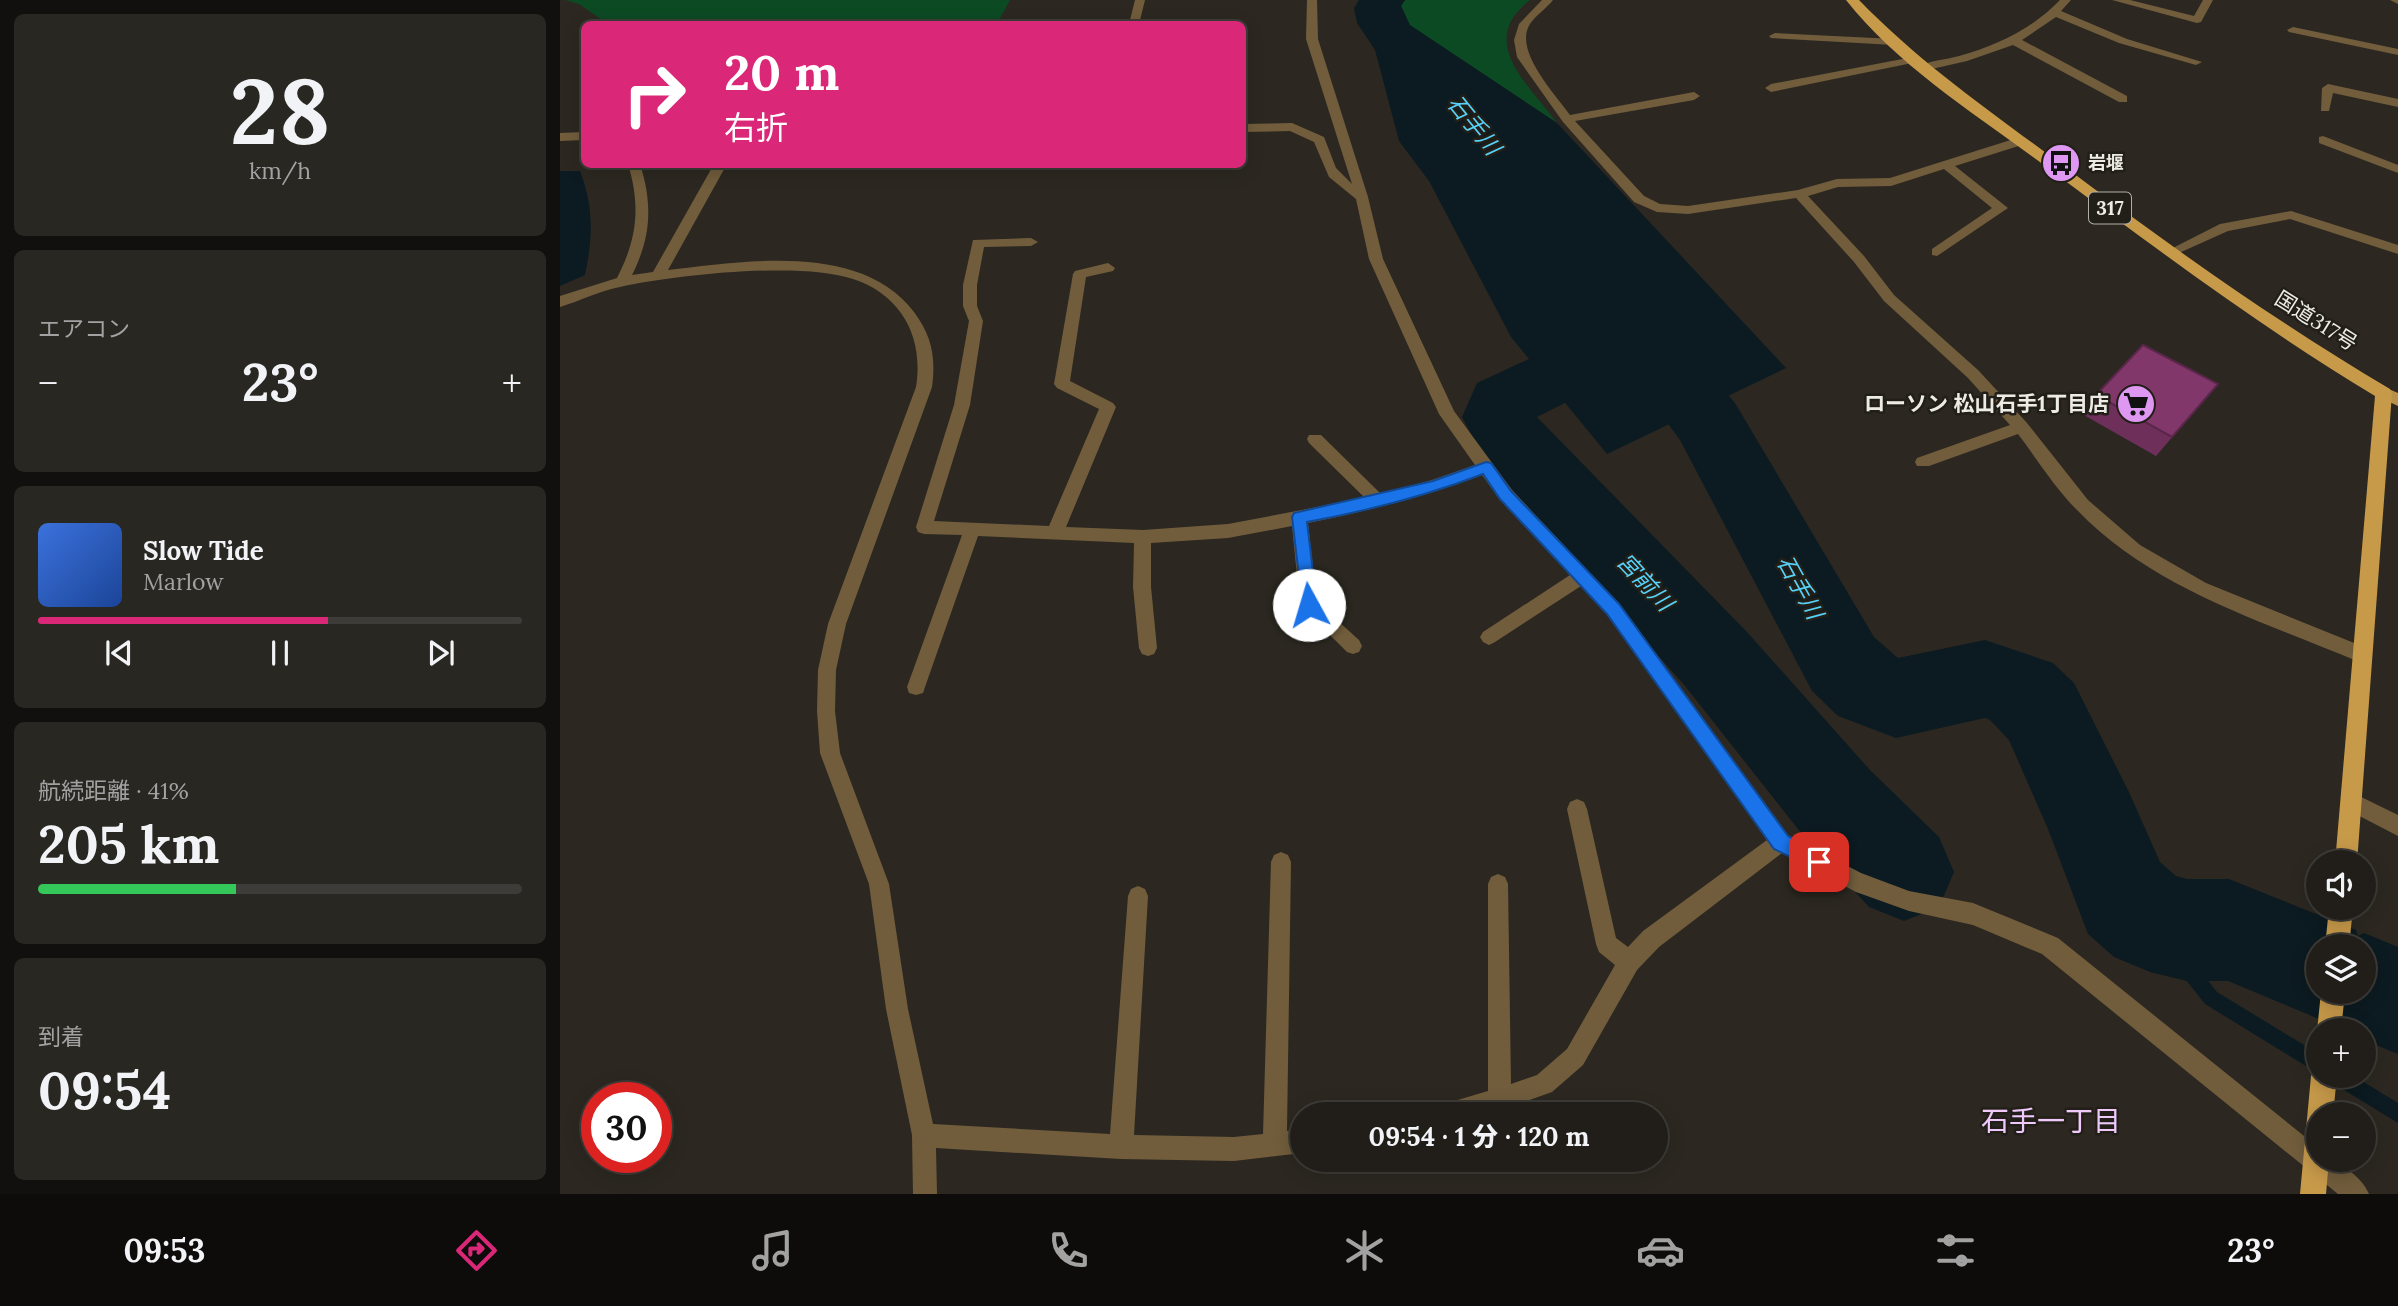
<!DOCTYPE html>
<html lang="ja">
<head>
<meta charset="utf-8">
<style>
  body { margin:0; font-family:Lora,"Noto Sans JP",serif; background:#292722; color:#f1f3f6; height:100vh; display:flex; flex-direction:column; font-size:26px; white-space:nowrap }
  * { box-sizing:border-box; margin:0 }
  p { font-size:23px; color:#a2a2a2 }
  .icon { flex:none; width:38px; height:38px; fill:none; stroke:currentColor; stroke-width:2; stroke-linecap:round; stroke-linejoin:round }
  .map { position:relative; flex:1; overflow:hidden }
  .panel { display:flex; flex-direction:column; gap:14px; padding:14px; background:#12100e; width:560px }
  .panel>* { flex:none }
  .hud { position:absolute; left:21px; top:21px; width:665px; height:147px; border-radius:10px; box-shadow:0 4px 18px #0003,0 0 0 2px #3e3c38; background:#db2777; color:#fff; overflow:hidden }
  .fabs { position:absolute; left:1746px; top:850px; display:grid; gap:14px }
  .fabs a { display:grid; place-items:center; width:70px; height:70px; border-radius:50%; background:#211e19; box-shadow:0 4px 18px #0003,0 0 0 2px #3e3c38; font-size:35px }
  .speed { position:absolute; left:21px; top:1082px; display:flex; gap:14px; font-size:35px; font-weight:700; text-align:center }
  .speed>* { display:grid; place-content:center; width:91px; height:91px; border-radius:50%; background:#211e19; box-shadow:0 4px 18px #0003,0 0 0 2px #3e3c38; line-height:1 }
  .speed .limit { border:10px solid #d22; background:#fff; color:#111 }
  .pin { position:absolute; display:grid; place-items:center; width:60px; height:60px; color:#fff; margin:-30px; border-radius:14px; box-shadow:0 4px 10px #0006 }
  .me { position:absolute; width:77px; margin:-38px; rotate:354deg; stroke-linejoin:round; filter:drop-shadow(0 0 5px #0008) }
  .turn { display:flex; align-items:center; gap:24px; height:147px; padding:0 28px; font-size:32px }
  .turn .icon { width:91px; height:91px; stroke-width:2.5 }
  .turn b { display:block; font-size:49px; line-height:60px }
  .big { font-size:52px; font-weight:800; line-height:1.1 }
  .panel .widget { flex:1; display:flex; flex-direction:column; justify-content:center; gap:10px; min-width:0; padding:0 24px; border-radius:10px; background:#292722 }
  .panel .dial { align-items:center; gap:0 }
  .dial b { font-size:91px; line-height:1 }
  .song { display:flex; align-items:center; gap:21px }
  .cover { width:84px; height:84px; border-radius:10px; background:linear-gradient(135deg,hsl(220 70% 55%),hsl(220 70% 35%)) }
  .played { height:7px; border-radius:4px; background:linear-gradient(90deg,#db2777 60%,#3e3c38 60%) }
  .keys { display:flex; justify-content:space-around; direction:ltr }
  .heat { display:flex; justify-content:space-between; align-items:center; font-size:38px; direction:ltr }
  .charge { height:10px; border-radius:5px; background:linear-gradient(90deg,#34c759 41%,#3e3c38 0) }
  .trip { position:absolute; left:730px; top:1102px; width:378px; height:70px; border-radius:35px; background:#211e19; box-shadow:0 4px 18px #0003,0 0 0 2px #3e3c38; font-weight:800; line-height:70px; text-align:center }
  .tab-bar { display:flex; height:112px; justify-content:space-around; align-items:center; background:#0d0c0a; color:#a2a2a2 }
  .tab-bar .icon { width:49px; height:49px }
  .tab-bar .active { color:#db2777 }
  .tab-bar b { font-size:32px; color:#f1f3f6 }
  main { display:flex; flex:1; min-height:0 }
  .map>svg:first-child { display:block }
</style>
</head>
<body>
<main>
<section class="panel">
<div class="widget dial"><b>28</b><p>km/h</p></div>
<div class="widget"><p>エアコン</p>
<div class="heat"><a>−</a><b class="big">23°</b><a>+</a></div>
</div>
<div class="widget">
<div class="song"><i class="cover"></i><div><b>Slow Tide</b><p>Marlow</p></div></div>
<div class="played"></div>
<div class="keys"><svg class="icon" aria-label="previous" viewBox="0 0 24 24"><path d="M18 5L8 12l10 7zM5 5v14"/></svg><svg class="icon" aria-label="pause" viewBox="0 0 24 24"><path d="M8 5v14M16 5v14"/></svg><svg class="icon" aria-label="next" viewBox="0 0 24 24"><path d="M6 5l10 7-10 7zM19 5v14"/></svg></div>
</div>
<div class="widget"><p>航続距離 · 41%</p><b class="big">205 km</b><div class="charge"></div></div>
<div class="widget"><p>到着</p><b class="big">09:54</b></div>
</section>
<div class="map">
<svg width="1838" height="1194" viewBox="0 0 1838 1194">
  <rect width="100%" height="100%" fill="#2c2821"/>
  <path fill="#0c4a24" d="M5,0H450L437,24H48L19,4Z
    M845,0H970C916,41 968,84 997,123L849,25L841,5Z"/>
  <path fill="#0c1b21" d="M799,0H845L841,6L850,25L997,123L1226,368L1047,454L951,337L869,181L839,141L815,50L797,23L794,8Z
    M0,171H20C34,208 33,236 25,275L0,286Z"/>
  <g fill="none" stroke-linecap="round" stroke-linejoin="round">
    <path fill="#0c1b21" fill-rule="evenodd" d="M1590,913L1596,915L1657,992L1759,1054V1074L1645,1004L1584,927L1582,921L1584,915Z
      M1768,1076H1794L1838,1103V1123L1771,1082Z"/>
    <path fill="#0c1b21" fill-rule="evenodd" d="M1067,295L1091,302L1175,403L1314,637L1338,658L1425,640L1493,663L1514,683L1569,792L1600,862L1616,876L1627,879H1669L1796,930L1798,936L1804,933L1838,947V1054L1804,1040V1031H1783L1767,1023L1764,1017L1759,1019L1668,981H1627L1590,972L1554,957L1528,934L1488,829L1449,740L1430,720L1425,718L1336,738L1278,716L1252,691L1120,440L1069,371L977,417L1187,632L1310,770L1379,837L1394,872L1379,907L1344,921L1309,907L1242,834L1125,686L922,455L902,417L917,383L1038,327L1033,319L1043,302ZM1759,947H1804V992H1759Z"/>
    <path fill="#715d3c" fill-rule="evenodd" d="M575,0H585L579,24H569Z
      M747,0H757L758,39L808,197L823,259L894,411L952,490L1059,604L1228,835L1301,873L1349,891L1413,903L1498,938L1759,1148V1160C1778,1160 1801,1175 1809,1194H1778L1482,954L1413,925L1349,911L1296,892L1222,853L1099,947L1077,970L1023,1065L992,1092L928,1115H870L874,1107L928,1091V884L931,877L938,874L945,877L948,884L951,1084L977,1075L1007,1049L1055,965L1039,952L1036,944L1007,809L1010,802L1017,799L1024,802L1027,809L1056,938L1068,947L1083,931L1207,840L1047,614L1021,586L935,642L929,645L923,642L920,637L923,632L1010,575L940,500L922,475C866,496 808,511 748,523L757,602L799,640L802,646L799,652L793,654L787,652L740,605L732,526L668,538L591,543V587L597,648L594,654L588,656L582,654L579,648L573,587L574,543L418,536L365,687L363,693L356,695L349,693L347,687L402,535L364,534L358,532L356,527L394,405L409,321L403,306V285L413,240L471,238L478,242L471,246L424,247L417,285V306L423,321L410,405L374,521L489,526L539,409L497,388L494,384L513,274L515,271L548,263L555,268L553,271L526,277L510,381L553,403L556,407L506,527L583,530L668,524L805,498L749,443L747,439L749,435H761L821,494L872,480L915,465L879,414L809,259L796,199L769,177L754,142L730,131L682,132V124L732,123L764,137L776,168L792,184L746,39Z
      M982,0H993C987,8 976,15 970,24C953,50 995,94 1010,115L1134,92L1140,96L1134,100L1015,121L1084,196L1100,204L1128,206L1238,190L1277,179L1330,178L1457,138H1465V144L1395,166L1448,208L1377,256L1372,255V249L1432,208L1384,169L1331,186L1278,187L1248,196L1304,256L1334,295L1418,370L1467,423L1528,500L1580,545L1646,583L1809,649L1812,655L1809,661L1803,663L1797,661C1699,620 1592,588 1517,510C1495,488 1477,459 1458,434L1369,466H1357L1355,462L1357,458L1450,425L1408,378L1324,301L1294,262L1236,198L1128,214L1097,212L1074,202L1003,122L957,57L954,40L959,24Z
      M1500,0H1511L1501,11L1567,39L1642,62L1636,65L1559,43L1496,17L1462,40L1567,96V102H1559L1453,45L1407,61L1363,71L1357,68C1368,60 1386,60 1399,56C1438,45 1472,29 1500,0Z
      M1552,0H1570L1634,16L1643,0H1653L1641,22L1637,23Z
      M1830,0H1838V4Z
      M1733,27L1838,49V55L1729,32L1727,30Z
      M1215,33L1334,39L1340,42L1334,45L1211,38L1209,36Z
      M1353,57L1359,60L1357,62L1211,92L1205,88L1211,84Z
      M1768,84L1838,99V107L1773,93L1769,111H1761L1762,88Z
      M24,132V140L0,141V133Z
      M1763,136L1838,165V173L1759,143V137Z
      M68,164H80C93,205 91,237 72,275L93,272L154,164H167L108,270C184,261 302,242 354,312C372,336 376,358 372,387L286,624L276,670L275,711L280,753L329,884L348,1009L373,1124L550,1134L568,896L571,889L578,886L585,889L588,896L574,1135L674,1137L703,1134L711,862L714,855L721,852L728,855L731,862L727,1131L742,1129V1153L674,1161L561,1159L376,1148L377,1194H353L352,1135L326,1009L309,884L260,753L257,711L258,670L268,624L356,387C364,338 342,295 293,279C242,261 114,275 60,287C39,291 20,301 0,307V296L57,278C77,239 81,207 68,164Z
      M1731,211L1838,245V254L1730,219L1668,231L1610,257L1603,253L1660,224Z
      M1791,792L1838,815V836L1784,808L1781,801L1784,794Z"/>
    <path fill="#b99049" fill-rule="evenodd" d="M1824,387L1838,393V406L1819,397L1816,393Z"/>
    <path fill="#c79a4a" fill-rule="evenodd" d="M1286,0H1299C1360,63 1431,112 1501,164C1607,244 1715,321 1830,389L1832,393L1797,863H1775L1815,396C1700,327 1593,246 1485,166C1417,115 1339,67 1286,0Z
      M1769,908H1793L1789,947H1765Z
      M1761,992H1785L1781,1031H1759V1036L1757,1031Z
      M1759,1066V1076H1777L1773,1115H1759V1160H1769L1766,1194H1740L1751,1076L1755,1067Z"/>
  </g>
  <path fill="#6f2f5b" d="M1658,384L1596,456L1522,414L1536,395Z"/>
  <path fill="#81376a" stroke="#5a264a" stroke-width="2" d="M1583,345L1658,384L1612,437L1536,395Z"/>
  <path fill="#1a73e8" stroke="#114b97" stroke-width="2" d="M926,462L931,463L951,491L1059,604L1228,836L1265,856L1268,862L1265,869L1259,871L1214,849L1047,614L940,499L923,474C866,496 807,511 747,522L757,605L754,610H743L732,517L734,513L873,481Z"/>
  <defs>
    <symbol id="bus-disc" viewBox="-11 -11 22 22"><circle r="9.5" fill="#de98f2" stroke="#221e18"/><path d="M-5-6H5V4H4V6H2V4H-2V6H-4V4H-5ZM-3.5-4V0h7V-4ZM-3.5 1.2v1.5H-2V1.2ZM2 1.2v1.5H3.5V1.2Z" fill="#111"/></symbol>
    <symbol id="supermarket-disc" viewBox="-11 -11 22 22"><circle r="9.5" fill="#de98f2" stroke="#221e18"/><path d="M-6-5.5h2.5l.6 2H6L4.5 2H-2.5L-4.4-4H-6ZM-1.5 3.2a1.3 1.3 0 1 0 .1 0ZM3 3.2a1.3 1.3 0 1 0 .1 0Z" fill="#111"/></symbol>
  </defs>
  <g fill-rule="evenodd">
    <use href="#bus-disc" x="1479" y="141" width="44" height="44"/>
    <use href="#supermarket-disc" x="1554" y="382" width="44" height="44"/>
  </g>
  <g text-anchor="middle" stroke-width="5" stroke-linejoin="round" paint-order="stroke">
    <g font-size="18" font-weight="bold" fill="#edebe6" stroke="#221e18" text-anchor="start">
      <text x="1528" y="169">岩堰</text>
    </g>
    <rect fill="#221e18" stroke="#b0aea8" stroke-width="2" x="1529" y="192.5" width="42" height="31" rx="5"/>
    <g font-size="19" font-weight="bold" fill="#edebe6">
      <text x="1550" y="215">317</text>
    </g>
    <g font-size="21" fill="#edebe6" stroke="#221e18">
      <text transform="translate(1756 321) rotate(32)" y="7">国道317号</text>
    </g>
    <g font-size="21" font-weight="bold" fill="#edebe6" stroke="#221e18" text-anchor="end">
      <text x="1549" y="411">ローソン 松山石手1丁目店</text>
    </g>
    <g font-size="23" font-style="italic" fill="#56d1f7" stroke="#221e18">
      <text transform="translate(914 125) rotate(51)" y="8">石手川</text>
      <text transform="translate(1085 582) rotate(47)" y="8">宮前川</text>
      <text transform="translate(1240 587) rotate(61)" y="8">石手川</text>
    </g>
    <g font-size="28" fill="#f0c9fb" stroke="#221e18">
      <text x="1491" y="1131">石手一丁目</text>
    </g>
  </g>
</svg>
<div class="fabs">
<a><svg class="icon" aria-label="sound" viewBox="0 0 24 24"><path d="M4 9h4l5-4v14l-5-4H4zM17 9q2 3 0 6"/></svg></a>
<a><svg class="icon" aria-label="layers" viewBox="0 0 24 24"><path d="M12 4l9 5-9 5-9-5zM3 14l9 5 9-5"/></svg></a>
<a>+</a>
<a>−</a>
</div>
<div class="speed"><div class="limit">30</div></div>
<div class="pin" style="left:1259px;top:862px;background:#d93025"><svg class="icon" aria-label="arrive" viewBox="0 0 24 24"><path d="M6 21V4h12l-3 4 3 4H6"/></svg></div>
<svg class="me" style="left:749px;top:605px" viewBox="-20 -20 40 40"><circle r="19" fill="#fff"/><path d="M0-13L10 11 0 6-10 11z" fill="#1a73e8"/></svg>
<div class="trip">09:54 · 1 分 · 120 m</div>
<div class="hud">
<div class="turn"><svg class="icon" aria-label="right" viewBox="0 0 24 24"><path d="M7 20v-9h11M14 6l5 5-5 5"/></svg><div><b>20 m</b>右折</div></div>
</div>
</div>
</main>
<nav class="tab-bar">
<b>09:53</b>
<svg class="icon active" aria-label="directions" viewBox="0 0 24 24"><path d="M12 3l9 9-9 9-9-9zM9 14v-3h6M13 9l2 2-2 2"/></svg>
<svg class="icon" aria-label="music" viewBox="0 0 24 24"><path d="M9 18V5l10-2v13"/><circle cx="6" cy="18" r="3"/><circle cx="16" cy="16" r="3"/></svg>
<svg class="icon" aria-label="phone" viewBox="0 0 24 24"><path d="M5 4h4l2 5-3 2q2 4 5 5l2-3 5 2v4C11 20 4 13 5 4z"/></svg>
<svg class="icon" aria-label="climate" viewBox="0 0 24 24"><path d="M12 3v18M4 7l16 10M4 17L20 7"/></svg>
<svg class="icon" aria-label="car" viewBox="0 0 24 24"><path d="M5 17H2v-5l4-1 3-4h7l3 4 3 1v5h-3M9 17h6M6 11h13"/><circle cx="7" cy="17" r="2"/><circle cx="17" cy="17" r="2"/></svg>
<svg class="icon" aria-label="filters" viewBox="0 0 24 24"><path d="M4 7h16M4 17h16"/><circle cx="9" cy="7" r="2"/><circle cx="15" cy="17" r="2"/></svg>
<b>23°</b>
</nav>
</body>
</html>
